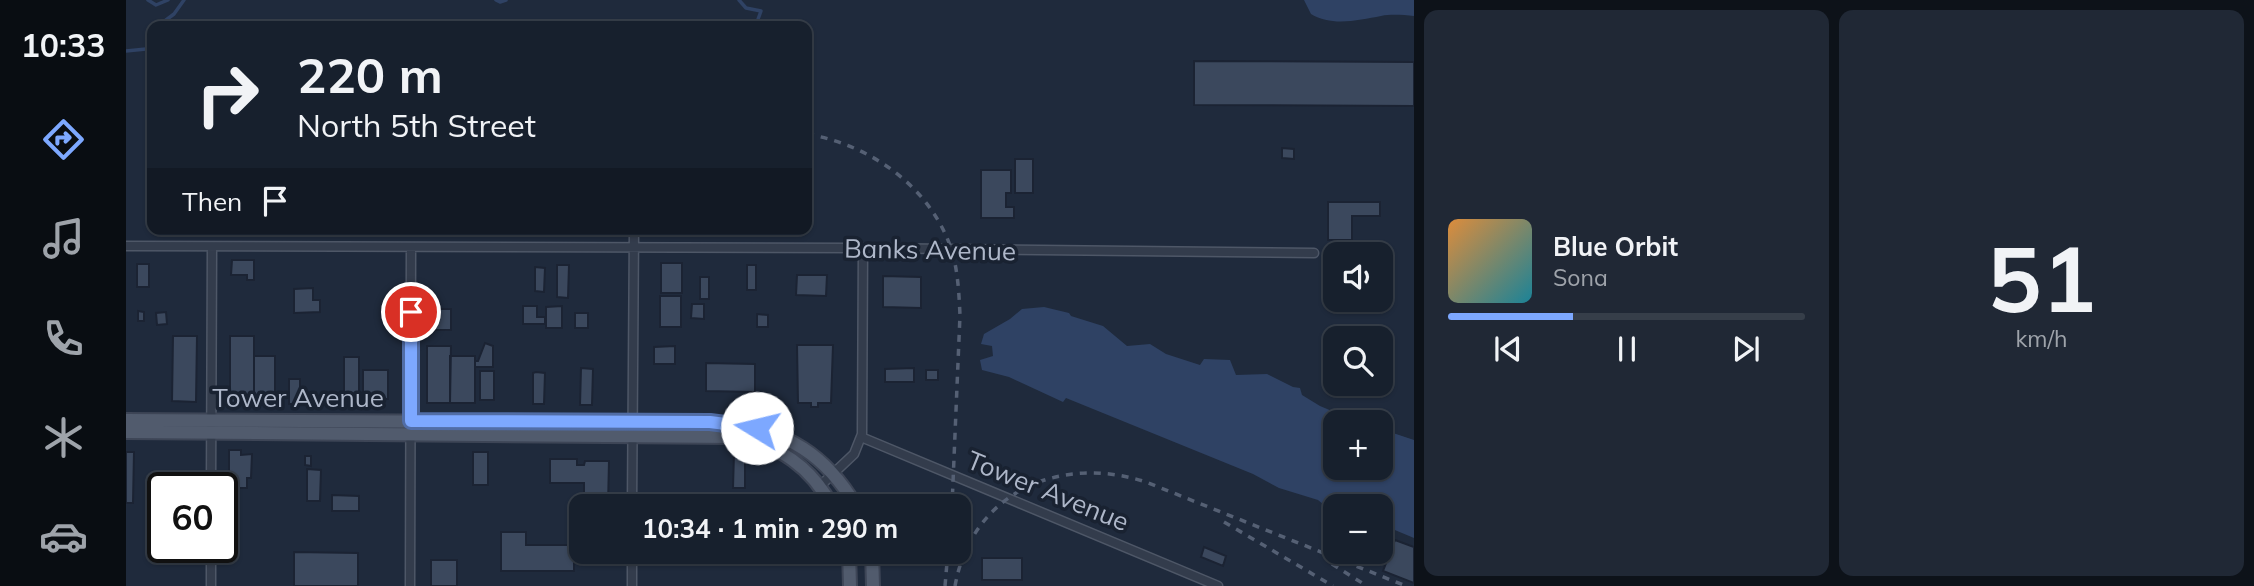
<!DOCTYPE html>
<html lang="en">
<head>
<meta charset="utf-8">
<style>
  body { margin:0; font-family:Mulish,sans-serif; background:#202835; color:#f1f3f6; height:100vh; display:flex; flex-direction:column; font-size:26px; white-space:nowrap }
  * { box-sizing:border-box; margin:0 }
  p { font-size:23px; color:#9ea3aa }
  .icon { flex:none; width:38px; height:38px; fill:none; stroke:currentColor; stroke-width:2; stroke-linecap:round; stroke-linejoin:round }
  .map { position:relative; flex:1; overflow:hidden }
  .side { display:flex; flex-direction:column; gap:10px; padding:10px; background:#0d1219; width:840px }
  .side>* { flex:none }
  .top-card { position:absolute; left:21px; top:21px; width:665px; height:214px; border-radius:14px; box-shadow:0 2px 5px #0004,0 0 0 2px #363e49; background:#17202d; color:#f1f3f6; overflow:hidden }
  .fabs { position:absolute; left:1197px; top:242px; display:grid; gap:14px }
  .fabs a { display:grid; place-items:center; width:70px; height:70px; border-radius:14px; background:#17202d; box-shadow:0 2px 5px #0004,0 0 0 2px #363e49; font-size:35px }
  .speed { position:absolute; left:21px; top:472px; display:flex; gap:14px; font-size:35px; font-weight:700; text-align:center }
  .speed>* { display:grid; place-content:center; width:91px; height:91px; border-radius:50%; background:#17202d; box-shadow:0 2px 5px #0004,0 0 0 2px #363e49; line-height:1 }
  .speed .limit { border:4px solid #111; border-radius:10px; background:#fff; color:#111 }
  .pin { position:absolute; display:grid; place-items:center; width:60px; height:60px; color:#fff; margin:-30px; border:4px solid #fff; border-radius:50%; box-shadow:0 2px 7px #0007 }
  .me { position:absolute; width:77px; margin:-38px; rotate:279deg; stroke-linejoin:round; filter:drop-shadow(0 0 5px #0008) }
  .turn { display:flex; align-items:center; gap:24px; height:147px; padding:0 35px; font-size:32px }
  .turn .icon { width:91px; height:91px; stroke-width:2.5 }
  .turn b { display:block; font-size:49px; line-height:60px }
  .then { display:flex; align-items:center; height:66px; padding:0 35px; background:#0003; gap:14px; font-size:26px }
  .side .tile { flex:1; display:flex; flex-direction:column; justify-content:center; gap:10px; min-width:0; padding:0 24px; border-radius:14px; background:#202835 }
  .side .dial { align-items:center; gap:0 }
  .dial b { font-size:91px; line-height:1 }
  .song { display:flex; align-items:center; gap:21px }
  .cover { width:84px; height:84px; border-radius:10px; background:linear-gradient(135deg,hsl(30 70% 55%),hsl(190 70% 35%)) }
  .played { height:7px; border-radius:4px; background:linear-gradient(90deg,#7da8ff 35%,#363e49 35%) }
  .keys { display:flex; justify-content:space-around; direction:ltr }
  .side .tiles { flex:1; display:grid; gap:10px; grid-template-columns:repeat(2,1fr) }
  .trip { position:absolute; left:443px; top:494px; width:402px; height:70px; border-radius:14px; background:#17202d; box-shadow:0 2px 5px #0004,0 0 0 2px #363e49; font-weight:700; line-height:70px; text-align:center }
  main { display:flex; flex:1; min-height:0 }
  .tabs { display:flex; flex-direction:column; width:126px; justify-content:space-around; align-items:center; background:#090d12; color:#9ea3aa }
  .tabs .icon { width:49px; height:49px }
  .tabs .selected { color:#7da8ff }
  .tabs b { font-size:32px; color:#f1f3f6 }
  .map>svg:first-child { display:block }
</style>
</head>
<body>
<main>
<nav class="tabs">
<b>10:33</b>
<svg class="icon selected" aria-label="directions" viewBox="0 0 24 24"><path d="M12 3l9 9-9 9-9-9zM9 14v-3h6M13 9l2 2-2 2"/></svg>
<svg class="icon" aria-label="music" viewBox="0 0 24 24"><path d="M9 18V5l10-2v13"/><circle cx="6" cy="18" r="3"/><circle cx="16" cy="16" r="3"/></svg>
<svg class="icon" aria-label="phone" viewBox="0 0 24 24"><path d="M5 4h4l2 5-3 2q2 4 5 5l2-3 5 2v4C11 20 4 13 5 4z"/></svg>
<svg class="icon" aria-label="climate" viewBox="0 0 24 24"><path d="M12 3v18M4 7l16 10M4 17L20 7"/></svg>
<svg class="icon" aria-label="car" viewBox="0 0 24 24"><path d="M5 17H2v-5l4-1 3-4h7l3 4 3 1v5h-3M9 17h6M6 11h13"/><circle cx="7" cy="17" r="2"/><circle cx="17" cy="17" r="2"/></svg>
</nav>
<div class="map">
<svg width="1288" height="586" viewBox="0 0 1288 586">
  <rect width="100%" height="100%" fill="#1f2a3c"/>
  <path fill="#2f4264" d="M1178,0H1288V16C1277,15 1265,14 1255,16C1233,20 1206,27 1185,14Z
    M918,307L943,313L945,316L977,326L1001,346L1024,344L1040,354L1074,365L1078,359L1104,360L1110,375L1141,374L1167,387L1174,388L1176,395L1194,406L1232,422H1209V467H1255V429L1288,440V538L1264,528L1260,535L1255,533V506H1209V514L1192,500L1153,488L1127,474L940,398L937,402L883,377L856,370L854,360L867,356L866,346L855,344L858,334L884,319L896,309Z"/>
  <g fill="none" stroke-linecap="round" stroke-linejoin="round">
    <path stroke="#2f4264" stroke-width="3.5" d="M22,0L30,5L42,0
      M370,0L374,2L380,0
      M613,0L620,8L635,11L631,22L632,26
      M32,26L48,14L58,0
      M0,51L20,49L26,34"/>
  </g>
  <path fill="#3b485d" stroke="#1b2333" stroke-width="2" d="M1068,61L1288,62V106L1068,105Z
    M1156,148L1168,149V159L1156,158Z
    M889,159H907V193H889Z
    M855,170H885V193H880V207H888V218H855Z
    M1202,202H1254V216H1226V240H1202Z
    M106,260H128V280H121V275H105Z
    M535,263H556V293H535Z
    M11,264H23V287H11Z
    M431,265H443L442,298L431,297Z
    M621,265H630V290H621Z
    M409,267L419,268L418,292L409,291Z
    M671,275H701L700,296L670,295Z
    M757,276L795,277V308L757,307Z
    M574,277H583V299H574Z
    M187,288V300H194V312L168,313V289Z
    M534,296H555V327H534Z
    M566,304H578V319L565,318Z
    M397,306H411V317H419V324H397Z
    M436,306V328H420V307Z
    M301,309H325V330H301Z
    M12,311L18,312V321H12Z
    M40,312L41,324L31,325L30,313Z
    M449,313H462V328H449Z
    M631,314L642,315V327H631Z
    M47,336H71L70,402L46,401Z
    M104,336H128V403H104Z
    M359,343L367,346V367H349V361H352Z
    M671,345H707L705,403H692V407H685V403H672Z
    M301,346H325L324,403H301Z
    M549,346V364H528V347Z
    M128,356H149V403H128Z
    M324,356H349V403H324Z
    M218,357H233V404H218Z
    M580,363L629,364V392L580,391Z
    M455,368L467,369L466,405H454Z
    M788,368V382H759V369Z
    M237,370H262V399L237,398Z
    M800,370H812V380H800Z
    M354,371H368V400H354Z
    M410,372L419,373L418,404H407V373Z
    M163,379H174V404H163Z
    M103,450H115V455L126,454L125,478H121V488H103Z
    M0,452H8L7,503H0Z
    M347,452H362V485H347Z
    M608,452H619V488H607Z
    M179,456H185V466L179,465Z
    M424,459H451V465H458L459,461H483L482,506H458V483H424Z
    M181,469L195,470L194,501H181Z
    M206,495L233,496V511H206Z
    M757,500H791V506H757Z
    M375,532H400V545H448V571H375Z
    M1269,540L1288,547V583L1257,571Z
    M1078,547L1100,556L1097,566L1075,557Z
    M168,552L232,553V586H168Z
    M856,558H896V580H856Z
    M305,560H331V586H305Z"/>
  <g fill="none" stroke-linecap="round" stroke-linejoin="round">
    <defs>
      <path id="minor" d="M0,246L737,248L1188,253
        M735,437L1092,586
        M694,486L728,454L736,434L737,248
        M85,488L86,247
        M506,506L508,229
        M85,586V548
        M284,586L285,248
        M506,586V551"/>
      <path id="primary" d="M0,420L603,423C661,431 700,455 730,506
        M0,432L610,437C654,445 685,467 706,506
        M723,551L724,586
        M746,551L747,586"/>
    </defs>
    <use href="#minor" stroke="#4e5767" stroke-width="11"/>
    <use href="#primary" stroke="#3d4556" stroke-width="16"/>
    <use href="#minor" stroke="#333c4c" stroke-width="8"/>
    <use href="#primary" stroke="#515b6d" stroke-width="12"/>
    <path stroke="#556074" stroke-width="3.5" stroke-dasharray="7 7" stroke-linecap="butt" d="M681,134C745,145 805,187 826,251C832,272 833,294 834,315L826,506
      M1098,522L1207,586
      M1206,564L1241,586
      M819,586L822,551
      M829,586C846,492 934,454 1020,482L1280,586"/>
  </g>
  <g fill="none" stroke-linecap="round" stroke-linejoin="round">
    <defs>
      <path id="route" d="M285,312V421L584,422L631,428"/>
    </defs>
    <use href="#route" stroke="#516da6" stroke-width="18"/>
    <use href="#route" stroke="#7da8ff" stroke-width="12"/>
  </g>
  <g text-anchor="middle" stroke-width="7" stroke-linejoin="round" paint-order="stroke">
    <g font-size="26" fill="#aeb7c9" stroke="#192231">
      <text transform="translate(804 250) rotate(1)" y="9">Banks Avenue</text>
      <text x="172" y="407">Tower Avenue</text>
      <text transform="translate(922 491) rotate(22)" y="9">Tower Avenue</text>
    </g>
  </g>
</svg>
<div class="fabs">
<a><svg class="icon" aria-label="sound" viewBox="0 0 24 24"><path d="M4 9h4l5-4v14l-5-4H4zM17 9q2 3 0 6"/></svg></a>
<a><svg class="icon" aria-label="search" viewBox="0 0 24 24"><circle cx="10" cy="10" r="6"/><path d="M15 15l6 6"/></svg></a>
<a>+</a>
<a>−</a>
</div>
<div class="speed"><div class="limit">60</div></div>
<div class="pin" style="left:285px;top:312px;background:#d93025"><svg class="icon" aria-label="arrive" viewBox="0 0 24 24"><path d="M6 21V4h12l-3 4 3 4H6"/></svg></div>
<svg class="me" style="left:631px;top:428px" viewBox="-20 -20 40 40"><circle r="19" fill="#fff"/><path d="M0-13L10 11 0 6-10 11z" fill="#7da8ff"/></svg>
<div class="trip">10:34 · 1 min · 290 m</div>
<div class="top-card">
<div class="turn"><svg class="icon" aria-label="right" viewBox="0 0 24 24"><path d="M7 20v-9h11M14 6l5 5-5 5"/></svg><div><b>220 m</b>North 5th Street</div></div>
<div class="then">Then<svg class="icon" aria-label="arrive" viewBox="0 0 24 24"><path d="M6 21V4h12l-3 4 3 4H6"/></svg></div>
</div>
</div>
<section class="side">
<div class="tiles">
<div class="tile">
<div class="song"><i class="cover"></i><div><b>Blue Orbit</b><p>Sona</p></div></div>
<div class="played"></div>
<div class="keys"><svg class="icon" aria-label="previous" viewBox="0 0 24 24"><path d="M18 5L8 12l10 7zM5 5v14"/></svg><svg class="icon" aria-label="pause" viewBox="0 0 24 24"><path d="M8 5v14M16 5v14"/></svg><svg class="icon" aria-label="next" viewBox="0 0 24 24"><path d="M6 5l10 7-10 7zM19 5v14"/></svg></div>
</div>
<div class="tile dial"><b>51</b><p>km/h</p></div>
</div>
</section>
</main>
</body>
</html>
